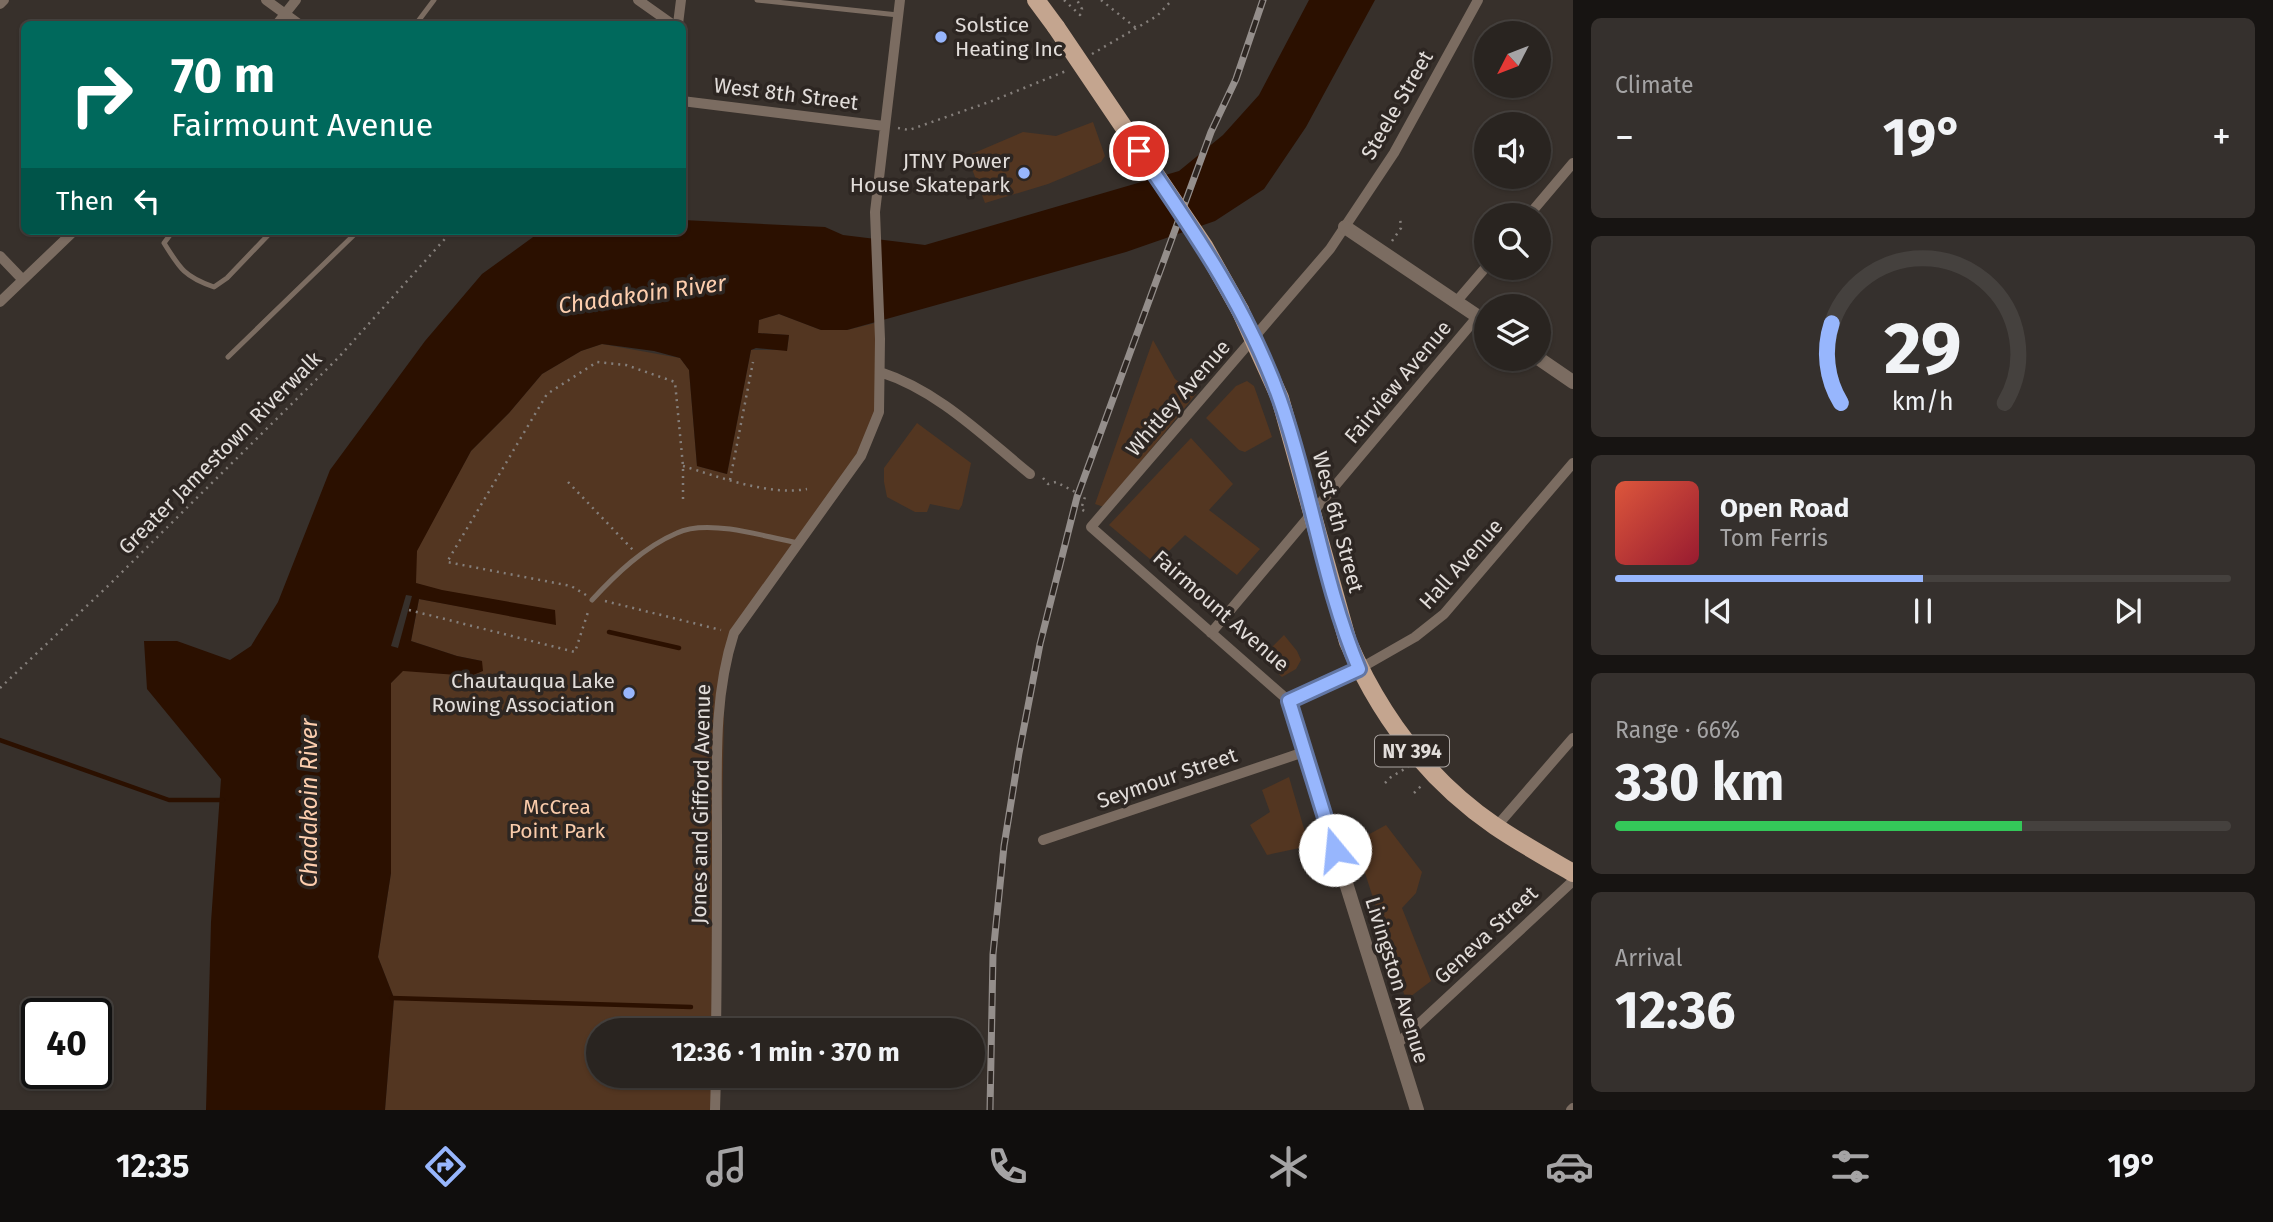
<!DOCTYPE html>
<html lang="en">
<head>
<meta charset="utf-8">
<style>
  body { margin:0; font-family:"Fira Sans",sans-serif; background:#35302d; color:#f1f3f6; height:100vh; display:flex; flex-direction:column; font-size:26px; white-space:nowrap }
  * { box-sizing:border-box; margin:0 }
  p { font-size:23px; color:#a5a4a5 }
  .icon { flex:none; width:38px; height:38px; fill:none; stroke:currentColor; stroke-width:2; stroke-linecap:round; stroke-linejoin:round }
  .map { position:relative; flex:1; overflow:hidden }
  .side { display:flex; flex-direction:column; gap:18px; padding:18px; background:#171412; width:700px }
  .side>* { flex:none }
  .hud { position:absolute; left:21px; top:21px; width:665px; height:214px; border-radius:10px; box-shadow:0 2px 5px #0004,0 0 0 2px #45413e; background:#00695c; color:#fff; overflow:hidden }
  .needle { width:46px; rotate:228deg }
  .tools { position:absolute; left:1474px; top:21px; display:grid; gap:14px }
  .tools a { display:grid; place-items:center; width:77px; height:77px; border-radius:50%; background:#292420; box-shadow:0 2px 5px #0004,0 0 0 2px #45413e; font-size:35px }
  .speed { position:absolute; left:21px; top:998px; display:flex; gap:14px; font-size:35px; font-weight:700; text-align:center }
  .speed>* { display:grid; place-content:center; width:91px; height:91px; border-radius:50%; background:#292420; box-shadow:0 2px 5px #0004,0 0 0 2px #45413e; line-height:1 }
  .speed .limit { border:4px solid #111; border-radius:10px; background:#fff; color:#111 }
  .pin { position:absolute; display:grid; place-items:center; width:60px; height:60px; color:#fff; margin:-30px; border:4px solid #fff; border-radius:50%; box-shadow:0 2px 7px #0007 }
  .me { position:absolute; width:77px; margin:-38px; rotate:343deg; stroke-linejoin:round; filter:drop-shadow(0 0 5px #0008) }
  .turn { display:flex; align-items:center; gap:24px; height:147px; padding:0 35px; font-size:32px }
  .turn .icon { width:91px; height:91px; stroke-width:2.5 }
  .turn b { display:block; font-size:49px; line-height:60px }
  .then { display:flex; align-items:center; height:66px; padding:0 35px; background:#0003; gap:14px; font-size:26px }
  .big { font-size:52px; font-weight:700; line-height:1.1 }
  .side .tile { flex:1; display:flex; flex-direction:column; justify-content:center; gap:10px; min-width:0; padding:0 24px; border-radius:10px; background:#35302d }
  .side .dial { align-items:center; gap:0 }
  .dial svg { height:182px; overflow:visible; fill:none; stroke:#45413e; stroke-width:7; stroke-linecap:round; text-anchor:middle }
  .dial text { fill:#f1f3f6; stroke:none }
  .song { display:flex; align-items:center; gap:21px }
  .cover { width:84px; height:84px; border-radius:10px; background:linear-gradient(135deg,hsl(10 70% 55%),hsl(350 70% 35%)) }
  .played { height:7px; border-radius:4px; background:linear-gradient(90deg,#97b6fd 50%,#45413e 50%) }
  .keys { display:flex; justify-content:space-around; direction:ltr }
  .heat { display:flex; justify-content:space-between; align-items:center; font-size:38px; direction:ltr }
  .charge { height:10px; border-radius:5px; background:linear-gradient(90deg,#34c759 66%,#45413e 0) }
  .trip { position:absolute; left:586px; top:1018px; width:399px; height:70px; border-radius:35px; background:#292420; box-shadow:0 2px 5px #0004,0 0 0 2px #45413e; font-weight:700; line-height:70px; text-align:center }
  .tab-bar { display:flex; height:112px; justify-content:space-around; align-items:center; background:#100e0d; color:#a5a4a5 }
  .tab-bar .icon { width:49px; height:49px }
  .tab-bar .on { color:#97b6fd }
  .tab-bar b { font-size:32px; color:#f1f3f6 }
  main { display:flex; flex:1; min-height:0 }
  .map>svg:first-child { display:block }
</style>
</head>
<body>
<main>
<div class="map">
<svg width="1573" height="1110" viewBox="0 0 1573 1110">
  <rect width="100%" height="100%" fill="#37302b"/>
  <path fill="#533621" d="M1093,122L1105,156L1101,162L1048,184L985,203L967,156L1023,132L1056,136Z
    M779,314L821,330H847L879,322V412L861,456L734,633L725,662L718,1031H598V1076H717V1110H385L394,998L378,957L391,873V683L403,670L471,676L482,661L457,656L411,641L419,599L556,624L415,583L416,551L471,451L509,413L542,374L581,351L602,344L680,358L689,370L697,466L727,474L751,350H787L789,335L757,333L759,320Z
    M1153,340L1175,379L1196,394L1104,507L1095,504Z
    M1247,381L1254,386L1272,437L1245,452L1239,450L1206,418L1236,386Z
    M917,423L971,463L962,505L959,510L930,504L927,512H915L887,497L884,482V468Z
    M1191,438L1233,484L1209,510L1260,549L1237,575L1185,535L1156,564L1109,525Z
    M1284,635L1297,651L1301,660L1296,669L1282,677L1261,658Z
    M1289,777L1309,846L1267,855L1250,825L1270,812L1262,790Z
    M1386,825L1422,872L1416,893L1402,908L1431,981L1406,1000L1355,842Z"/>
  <path fill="#2b1000" d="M1309,0H1375L1306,127L1264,189L1215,221L1126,252L847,330H821L779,314L759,320L758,333L789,335L787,351L756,348L751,350L727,474L697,466L689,370L680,358L654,351L602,344L581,351L542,374L509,413L471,451L417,551L416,583L442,590L555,610L556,625L419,599L411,641L457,656L482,661L483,671L471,676L403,671L391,683V873L378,957L394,998L385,1110H206L211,922L221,779L147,689L144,641H177L230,660L251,646L278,602L330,470L425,341L482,274L540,232L682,231L683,220L825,227L843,235L925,245L1179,171L1223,135L1259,95Z"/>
  <path fill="#37302b" d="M406,595L412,596L398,648L391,646Z"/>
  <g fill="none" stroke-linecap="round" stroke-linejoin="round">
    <path stroke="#2b1000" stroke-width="4.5" d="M609,632L679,648
      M0,740L169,800H223
      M391,998L691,1007"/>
    <path stroke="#857f7b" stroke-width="2.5" stroke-dasharray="2 5" stroke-linecap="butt" d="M1064,0L1080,15L1082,9L1077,0
      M1101,0L1136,28
      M1092,54L1157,16L1172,0
      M898,128L909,130L992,101L1066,71
      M1392,241L1401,228L1400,217
      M683,466C719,477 770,496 807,489
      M1043,478L1048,484L1056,482L1085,497L1081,509L1086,512
      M730,480L753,362
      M568,482L633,550
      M586,595L571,586L447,562L547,394L597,362L626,365L675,382L683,466V501
      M605,601L721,630
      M409,610L575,652L589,609
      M0,688L110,584L339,357L452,231
      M1385,783L1391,777L1408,767
      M1414,793L1423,784"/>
    <path stroke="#7b6c61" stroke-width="5" d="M757,0L898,15
      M416,24L434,0
      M173,231L164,243C180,269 185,277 214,287L227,278L272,231
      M228,357L358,231
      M592,600C616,574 644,547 677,533C691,526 714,527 730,529C753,532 776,539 799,543"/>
    <path stroke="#7b6c61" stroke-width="10" d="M266,0L299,24
      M638,0L672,24
      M0,4L4,0
      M277,24L296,0
      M678,24L681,0
      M682,101L884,126
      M1529,215L1573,163
      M0,256L23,280
      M0,302L74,231
      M1456,302L1486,267
      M880,372C939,391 983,436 1030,474
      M1211,633L1478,316
      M1359,669L1415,637L1444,614L1573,463
      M1289,701L1091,527L1330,249L1394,153L1478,0
      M1496,827L1573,738
      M1043,840L1304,752
      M716,1031C717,965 717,899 717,834C717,766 713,698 734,633L861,456L879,412L880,339L875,212L900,0
      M1395,1046L1573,881
      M715,1110L716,1076
      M1571,1110L1573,1108"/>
    <path stroke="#7b6c61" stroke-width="14" d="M1345,227L1486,322
      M1538,358L1573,382
      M1359,669L1289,701L1417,1110"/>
    <path stroke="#c4a58f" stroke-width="18" d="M1036,0L1056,27
      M1240,310L1280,398L1348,642C1380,716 1428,780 1495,826C1520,843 1547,858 1573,873"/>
    <defs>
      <path id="rail" d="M990,1110L993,954L1004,846L1019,753L1040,644L1077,497L1211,132L1236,79L1263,0"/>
    </defs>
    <use href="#rail" stroke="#948e8b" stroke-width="7"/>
    <use href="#rail" stroke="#2d2622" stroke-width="4.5" stroke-dasharray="13" stroke-linecap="butt"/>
    <path stroke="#c4a58f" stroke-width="18" d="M1056,27L1204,246L1240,310"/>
  </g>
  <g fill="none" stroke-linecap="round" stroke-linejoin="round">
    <defs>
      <path id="route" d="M1139,151C1193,230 1248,309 1280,400C1311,488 1323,583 1359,669L1289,701L1335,850"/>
    </defs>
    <use href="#route" stroke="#6276a4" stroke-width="18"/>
    <use href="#route" stroke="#97b6fd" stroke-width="12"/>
  </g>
  <g fill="#97b6fd" stroke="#2d2622" stroke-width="2.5">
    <circle cx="941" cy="37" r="7"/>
    <circle cx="1024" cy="173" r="7"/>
    <circle cx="629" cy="693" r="7"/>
  </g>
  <g text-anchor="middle" stroke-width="7" stroke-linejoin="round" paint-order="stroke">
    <rect fill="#2d2622" stroke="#aca6a3" stroke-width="2" x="1375" y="735.5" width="74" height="31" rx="5"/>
    <g font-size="19" font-weight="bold" fill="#e2ddda">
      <text x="1412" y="758">NY 394</text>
    </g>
    <g font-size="21" fill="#e2ddda" stroke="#2d2622" text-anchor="end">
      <text x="955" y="32" text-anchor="start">Solstice<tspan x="955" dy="24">Heating Inc</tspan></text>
      <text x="1010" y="168">JTNY Power<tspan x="1010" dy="24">House Skatepark</tspan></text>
      <text x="615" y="688">Chautauqua Lake<tspan x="615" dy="24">Rowing Association</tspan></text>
    </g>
    <g font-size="21" fill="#e2ddda" stroke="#2d2622">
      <text transform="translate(786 94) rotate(7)" y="7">West 8th Street</text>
      <text transform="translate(1397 105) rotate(-60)" y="7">Steele Street</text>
      <text transform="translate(1398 382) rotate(-50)" y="7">Fairview Avenue</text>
      <text transform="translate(1178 398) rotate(-49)" y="7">Whitley Avenue</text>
      <text transform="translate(220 453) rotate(-45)" y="7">Greater Jamestown Riverwalk</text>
      <text transform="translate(1338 522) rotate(75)" y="7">West 6th Street</text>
      <text transform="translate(1461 564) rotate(-48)" y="7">Hall Avenue</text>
      <text transform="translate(1221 611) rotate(41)" y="7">Fairmount Avenue</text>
      <text transform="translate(1167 778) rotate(-19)" y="7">Seymour Street</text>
      <text transform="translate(701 804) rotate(-89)" y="7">Jones and Gifford Avenue</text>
      <text transform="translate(1486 935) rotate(-43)" y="7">Geneva Street</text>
      <text transform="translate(1397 980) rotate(73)" y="7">Livingston Avenue</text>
    </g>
    <g font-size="21" fill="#f9cbaa" stroke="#2d2622">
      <text x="557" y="814">McCrea<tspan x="557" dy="24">Point Park</tspan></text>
    </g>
    <g font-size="23" font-style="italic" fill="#fdceae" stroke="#2d2622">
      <text transform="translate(642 294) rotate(-8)" y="8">Chadakoin River</text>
      <text transform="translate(309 803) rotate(-90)" y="8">Chadakoin River</text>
    </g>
  </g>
</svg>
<div class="tools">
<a><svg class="needle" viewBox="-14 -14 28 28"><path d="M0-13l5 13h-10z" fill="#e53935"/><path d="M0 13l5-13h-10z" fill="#a5a4a5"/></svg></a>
<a><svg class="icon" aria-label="sound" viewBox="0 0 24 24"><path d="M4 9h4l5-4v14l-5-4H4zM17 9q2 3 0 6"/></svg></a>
<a><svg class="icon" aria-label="search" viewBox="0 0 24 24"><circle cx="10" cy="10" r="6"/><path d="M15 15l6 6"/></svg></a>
<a><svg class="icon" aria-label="layers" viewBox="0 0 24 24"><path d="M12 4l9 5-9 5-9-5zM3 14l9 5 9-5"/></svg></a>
</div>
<div class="speed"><div class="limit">40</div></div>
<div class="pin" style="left:1139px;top:151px;background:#d93025"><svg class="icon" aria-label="arrive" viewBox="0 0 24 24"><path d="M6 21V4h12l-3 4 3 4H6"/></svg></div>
<svg class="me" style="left:1335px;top:850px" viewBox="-20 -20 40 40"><circle r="19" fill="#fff"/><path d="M0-13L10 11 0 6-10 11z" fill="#97b6fd"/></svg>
<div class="trip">12:36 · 1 min · 370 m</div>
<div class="hud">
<div class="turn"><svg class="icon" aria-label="right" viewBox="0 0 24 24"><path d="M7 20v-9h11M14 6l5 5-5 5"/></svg><div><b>70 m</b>Fairmount Avenue</div></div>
<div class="then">Then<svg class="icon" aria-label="left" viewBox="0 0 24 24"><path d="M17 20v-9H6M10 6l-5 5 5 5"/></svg></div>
</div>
</div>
<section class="side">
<div class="tile"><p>Climate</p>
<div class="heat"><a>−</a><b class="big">19°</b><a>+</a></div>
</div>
<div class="tile dial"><svg viewBox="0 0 100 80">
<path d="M14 69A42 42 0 1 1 86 69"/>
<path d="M14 69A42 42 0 0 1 10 34" stroke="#97b6fd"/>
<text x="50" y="56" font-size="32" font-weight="700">29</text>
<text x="50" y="72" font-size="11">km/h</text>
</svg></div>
<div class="tile">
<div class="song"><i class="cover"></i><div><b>Open Road</b><p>Tom Ferris</p></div></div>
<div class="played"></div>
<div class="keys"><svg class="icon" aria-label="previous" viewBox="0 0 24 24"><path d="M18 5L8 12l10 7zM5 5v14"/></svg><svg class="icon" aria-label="pause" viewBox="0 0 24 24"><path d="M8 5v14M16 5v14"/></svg><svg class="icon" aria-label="next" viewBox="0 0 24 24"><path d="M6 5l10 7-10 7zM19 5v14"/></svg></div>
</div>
<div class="tile"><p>Range · 66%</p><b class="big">330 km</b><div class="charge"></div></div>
<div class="tile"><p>Arrival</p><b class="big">12:36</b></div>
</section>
</main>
<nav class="tab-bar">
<b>12:35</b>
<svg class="icon on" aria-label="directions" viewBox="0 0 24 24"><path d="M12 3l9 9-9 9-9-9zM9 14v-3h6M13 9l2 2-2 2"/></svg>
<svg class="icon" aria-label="music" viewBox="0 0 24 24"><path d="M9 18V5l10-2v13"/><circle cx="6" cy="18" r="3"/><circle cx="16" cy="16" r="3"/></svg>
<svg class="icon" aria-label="phone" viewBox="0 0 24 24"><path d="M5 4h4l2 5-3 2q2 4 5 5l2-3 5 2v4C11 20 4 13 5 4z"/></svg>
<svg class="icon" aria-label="climate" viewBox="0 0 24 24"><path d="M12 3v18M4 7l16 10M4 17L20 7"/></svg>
<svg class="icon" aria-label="car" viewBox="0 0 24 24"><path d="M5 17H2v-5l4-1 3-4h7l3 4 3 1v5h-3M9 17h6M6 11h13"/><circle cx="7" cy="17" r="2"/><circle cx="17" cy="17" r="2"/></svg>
<svg class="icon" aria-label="filters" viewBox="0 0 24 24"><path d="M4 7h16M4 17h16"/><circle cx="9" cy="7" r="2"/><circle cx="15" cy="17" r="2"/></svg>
<b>19°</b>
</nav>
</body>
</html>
